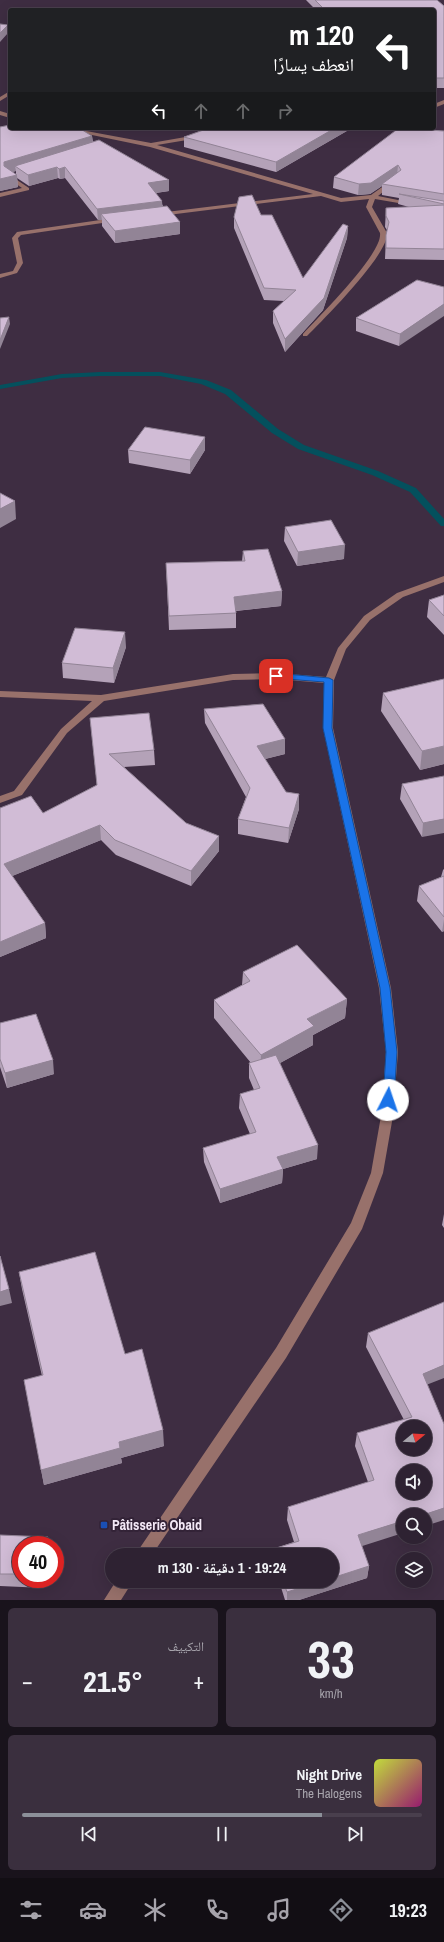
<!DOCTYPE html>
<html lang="ar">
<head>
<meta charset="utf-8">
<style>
  body { margin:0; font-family:"Archivo Narrow","Noto Naskh Arabic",sans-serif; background:#3a2f3e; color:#f1f3f6; direction:rtl; height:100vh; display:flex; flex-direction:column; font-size:15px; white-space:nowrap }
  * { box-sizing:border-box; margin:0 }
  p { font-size:13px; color:#a7a4ac }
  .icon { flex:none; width:22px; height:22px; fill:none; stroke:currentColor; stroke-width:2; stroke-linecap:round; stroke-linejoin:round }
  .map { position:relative; height:1600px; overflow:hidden; direction:ltr }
  .side { display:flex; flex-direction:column; gap:8px; padding:8px; background:#19131c; flex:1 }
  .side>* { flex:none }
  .hud { position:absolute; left:8px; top:8px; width:428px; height:122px; border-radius:4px; box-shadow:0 4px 16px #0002,0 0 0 1px #493f4d; direction:rtl; background:#202124; color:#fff; overflow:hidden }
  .needle { width:26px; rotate:72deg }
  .fabs { position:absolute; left:396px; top:1420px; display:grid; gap:8px }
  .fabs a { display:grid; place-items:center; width:36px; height:36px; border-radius:50%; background:#2e2232; box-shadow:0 4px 16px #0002,0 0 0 1px #493f4d; font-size:20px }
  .speed { position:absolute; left:12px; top:1536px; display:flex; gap:8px; font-size:20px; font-weight:700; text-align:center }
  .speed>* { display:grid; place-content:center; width:52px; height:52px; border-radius:50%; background:#2e2232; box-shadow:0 4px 16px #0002,0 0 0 1px #493f4d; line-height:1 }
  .speed .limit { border:6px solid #d22; background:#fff; color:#111 }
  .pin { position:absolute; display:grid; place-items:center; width:34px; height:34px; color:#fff; margin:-17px; border-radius:8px; box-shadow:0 2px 6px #0006 }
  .me { position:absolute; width:44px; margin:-22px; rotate:4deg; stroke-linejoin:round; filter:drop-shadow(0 0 3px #0008) }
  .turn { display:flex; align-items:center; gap:14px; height:84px; padding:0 16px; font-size:18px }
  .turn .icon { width:52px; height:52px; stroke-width:2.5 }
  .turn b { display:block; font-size:28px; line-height:34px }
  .lanes { display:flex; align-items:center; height:38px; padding:0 16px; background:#0003; justify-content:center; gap:20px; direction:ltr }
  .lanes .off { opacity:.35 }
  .big { font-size:30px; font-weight:700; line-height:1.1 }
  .side .widget { flex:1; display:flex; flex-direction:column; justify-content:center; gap:6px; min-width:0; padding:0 14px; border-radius:6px; background:#3a2f3e }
  .side .dial { align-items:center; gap:0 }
  .dial b { font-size:52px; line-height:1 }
  .song { display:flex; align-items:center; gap:12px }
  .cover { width:48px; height:48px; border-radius:6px; background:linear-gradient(135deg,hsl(70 70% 55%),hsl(320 70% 35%)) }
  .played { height:4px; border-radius:2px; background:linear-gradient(90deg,#8c9099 75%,#493f4d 75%) }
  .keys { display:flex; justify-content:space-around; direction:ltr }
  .heat { display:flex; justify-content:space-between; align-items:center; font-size:22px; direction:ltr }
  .side .tiles { flex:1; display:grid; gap:8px; grid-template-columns:1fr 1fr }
  .widget:last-child { grid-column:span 2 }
  .trip { position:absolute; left:105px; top:1548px; width:234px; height:40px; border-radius:20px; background:#2e2232; box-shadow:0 4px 16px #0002,0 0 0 1px #493f4d; font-weight:700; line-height:40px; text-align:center; direction:rtl }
  .dock { display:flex; height:64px; justify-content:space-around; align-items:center; background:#120e14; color:#a7a4ac }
  .dock .icon { width:28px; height:28px }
  .dock .selected { color:#8c9099 }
  .dock b { font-size:18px; color:#f1f3f6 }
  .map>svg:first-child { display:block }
</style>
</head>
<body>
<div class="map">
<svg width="444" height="1600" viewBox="0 0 444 1600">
  <rect width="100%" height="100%" fill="#3e2d42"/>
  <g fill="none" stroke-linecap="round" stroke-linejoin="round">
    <path fill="#04505d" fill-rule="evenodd" d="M100,372H160L206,380L231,390L278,429L304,445L378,471L416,488L444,519V526H441L410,492L372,475L298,449L272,433L225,394L201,384L160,376H100L62,378L0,389V385L62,374Z"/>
    <path fill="#98716b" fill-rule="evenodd" d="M10,91V95L0,101V97Z
      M444,100V104L434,108V104Z
      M0,111L10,114V118L0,115Z
      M58,128H70L151,143L197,135L200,137L199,138L157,145L341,198L371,195L392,180L394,181V183L378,196L413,203L410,205L375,199L372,207L387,233C389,254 324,319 307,336H303V334C318,317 383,254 380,233L366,207L369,199L341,202L321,196L160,216L158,215V213L313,194L150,147Z
      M8,174L29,188V190L0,197V193L22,188L6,177L5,176Z
      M114,218L117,220L116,221L21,235L18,238L23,263L17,273L0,278V274L13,271L17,263L12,238L17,232Z
      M444,576V582L403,597L370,620L346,649L334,680L333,728L391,988L398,1052L393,1116L383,1173L362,1229L286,1358L152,1555H135L276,1348L351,1223L371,1173L381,1116L386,1052L379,988L323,728L324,683L276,679L233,680L104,701L67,733L22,795L0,803V796L14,791L61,729L92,701L0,697V691L101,695L233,674L276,673L326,677L338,648L364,616L397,593Z
      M116,1581H133L121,1600H104Z"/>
  </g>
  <path fill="#b4a2b8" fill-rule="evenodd" d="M306,0H437L444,6V88H434V10H316Z
    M0,127L92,136L93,142L169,191L156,193L163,206L180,234L115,243L102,226V220H98L65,178L60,179L58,178L29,186L17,178L18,187L0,191ZM16,171V175L12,172Z
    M209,128H352L276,172L184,147V137Z
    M444,131V260L385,259L386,235L387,230L385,227L386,208L409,207L398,204L399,198L382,195V186L370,194L358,195L333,188L334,177Z
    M261,215L303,278L348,226L347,238L323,310L285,352L273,323V311L284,301L264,300L234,228V217Z
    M417,280L399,346L356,331V318Z
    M205,437V450L190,474L129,463L128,450Z
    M285,527L344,559L297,566L284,541Z
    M243,551L282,591L281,606L236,611V628L169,630L166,563L242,561Z
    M444,595V635L427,617L429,600Z
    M126,647L114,683L63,678L62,663Z
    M444,679V764L420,770L381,711L383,693Z
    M204,709L285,739V754L265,759L286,792L299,794V809L288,843L238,834V819L246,797L205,723Z
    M90,718L154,750L155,765L124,767L186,823L219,836V851L191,886L116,855L101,840L12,876L45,923L46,938L0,957V808L43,813L97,785Z
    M444,776L422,837L400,799L402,784Z
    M444,869V931L442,932L417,901L419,886L441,877L443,870Z
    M243,972L347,999L345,1018L313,1035V1045L280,1063L317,1159L283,1169L282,1183L220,1203L204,1162L203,1148L250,1134L239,1108L240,1094L254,1090L249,1078V1063H251L214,1018V1000L242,985Z
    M0,1023L54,1074L7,1088L0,1067Z
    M444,1214V1228L442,1225Z
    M19,1272L125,1354L164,1446L121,1458L122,1463L44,1485L24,1380L42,1376L22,1289Z
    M368,1333L428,1385L361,1546L369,1566L367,1578L299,1600H285L279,1581H332V1555H273V1549L294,1542L287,1520L288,1507L368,1482L355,1446L357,1433L404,1420L366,1347Z
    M0,1535L21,1545V1579H46L45,1588L0,1586Z"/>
  <path fill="#928496" d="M8,25V33L0,42V33Z
    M335,128H352L276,172V162Z
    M92,136L93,147L15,166L16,171L5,174L4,162Z
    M398,165L397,176L382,184V186L370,194L358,195L359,184Z
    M57,167L58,178L29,186L28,175Z
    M65,167V178L60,179L59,169Z
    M17,175L18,187L0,191V179Z
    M169,180V191L148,194V183Z
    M162,201L163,212L101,214L102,220H98L97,209Z
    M180,222V234L115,243V231Z
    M348,226L347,238L323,310L285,352V339Z
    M444,304V316L399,346L400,334Z
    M9,317L10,324L0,349V340Z
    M205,437V450L190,474V460Z
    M15,501L16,519L0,528V509Z
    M345,545L344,559L297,566L298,552Z
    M282,591L281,606L234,611V597Z
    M125,632L126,647L114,683L113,668Z
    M285,739V754L257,761V746Z
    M444,746V764L420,770L422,751Z
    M299,794V809L288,843L289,828Z
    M444,819V833L422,837L423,823Z
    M100,825L101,840L5,879L4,864Z
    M219,836V851L191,886V871Z
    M444,919V931L442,932Z
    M45,923L46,938L0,957V942Z
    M347,999L345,1018L313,1035V1045L260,1074L261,1055L307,1019Z
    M53,1060L54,1074L7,1088L5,1073Z
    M318,1145L317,1159L283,1169L282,1183L220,1203V1189L277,1157Z
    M9,1289L12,1303L0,1306V1292Z
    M444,1365V1378L421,1387L423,1374Z
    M163,1430L164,1446L121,1458L122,1463L44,1485L41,1470L119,1442Z
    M444,1508V1520L425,1526V1515H423Z
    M403,1521V1533L356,1548L358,1535Z
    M48,1537L49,1545H47Z
    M369,1566L367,1578L299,1600H287V1592L322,1581H332V1578Z
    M44,1579H46L45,1588Z"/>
  <path fill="#d1bcd6" stroke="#928496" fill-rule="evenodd" d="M315,0H437L444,6V78H434V10H325Z
    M0,24L8,25L0,33Z
    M10,125V128H79L92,136L4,162V166L17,175L0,179V127Z
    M209,128H335L276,162L184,137Z
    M399,128L444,131V194L382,184L401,170L398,165L371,183L359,184L334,177Z
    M99,140L169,180L148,183L162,201L97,209L65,167L59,169L57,167L28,175L15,166Z
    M399,194L444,201V204Z
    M252,195L261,215H272L303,278L343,224L348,226L324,298L285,339L273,311L296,290L264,288L234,217L239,197Z
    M444,205V249L386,248V235L389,222L386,216V208Z
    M167,206L180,222L115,231L101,214Z
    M417,280L444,287V304L400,334L356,318Z
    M9,317L0,340V318Z
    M145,427L205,437L190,460L128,450Z
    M0,493L15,501L0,509Z
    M331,520L345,545L298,552L285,527Z
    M268,549L282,591L234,597L236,613L169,616L166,563L245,561L243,551Z
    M444,595V616L429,600Z
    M75,628L125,632L113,668L62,663Z
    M444,679V746L422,751L383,693Z
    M263,704L285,739L257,746L286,792L299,794L289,828L238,819L250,788L204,709Z
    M149,713L154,750L109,754L186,823L219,836L191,871L115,840L100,825L4,864L45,923L0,942V808L31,796L43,813L97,785L90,718Z
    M444,776V819L423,823L402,784Z
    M444,876V917L419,886Z
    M297,945L347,999L307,1019L314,1026L261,1055L214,1000L250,981L243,972Z
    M36,1014L53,1060L5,1073L0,1059V1023Z
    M276,1055L318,1145L277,1157L283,1169L220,1189L203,1148L256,1132L240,1094L260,1088L249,1063Z
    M95,1252L125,1354L142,1349L163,1430L119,1442L120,1448L41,1470L24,1380L43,1375L19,1272Z
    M0,1256L9,1289L0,1292Z
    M444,1302V1365L423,1374L444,1424V1508L423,1515H403V1521L358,1535L369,1566L332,1578V1555H275L273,1549L299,1541L288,1507L374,1480L357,1433L412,1417L368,1333ZM403,1427H425V1449H403ZM403,1471H425V1493H403Z
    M0,1535L48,1537L47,1545H21V1574H0Z
    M283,1581H322L287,1592Z"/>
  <path fill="#1a73e8" stroke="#114b97" d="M276,673L329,678L333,680L332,728L390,988L397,1052L394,1100L392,1103H385L383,1100L386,1052L380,988L323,728L324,682L273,678L272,676Z"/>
  <rect fill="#1a4fb4" stroke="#332337" stroke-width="1.5" x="100" y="1521" width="8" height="8" rx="2"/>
  <g text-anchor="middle" stroke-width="4" stroke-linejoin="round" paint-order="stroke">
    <g font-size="14" font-weight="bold" fill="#f3e8f6" stroke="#332337" text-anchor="start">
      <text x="112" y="1530">Pâtisserie Obaid</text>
    </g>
  </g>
</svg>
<div class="fabs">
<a><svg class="needle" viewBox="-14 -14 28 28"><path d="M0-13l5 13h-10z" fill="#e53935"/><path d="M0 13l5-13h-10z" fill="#a7a4ac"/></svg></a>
<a><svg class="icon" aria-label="sound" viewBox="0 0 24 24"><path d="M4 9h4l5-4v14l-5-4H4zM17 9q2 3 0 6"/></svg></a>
<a><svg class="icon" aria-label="search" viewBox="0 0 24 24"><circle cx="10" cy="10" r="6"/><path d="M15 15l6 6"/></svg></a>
<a><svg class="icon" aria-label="layers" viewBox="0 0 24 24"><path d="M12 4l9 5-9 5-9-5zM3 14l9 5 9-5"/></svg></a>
</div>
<div class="speed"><div class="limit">40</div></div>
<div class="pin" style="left:276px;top:676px;background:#d93025"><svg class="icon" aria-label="arrive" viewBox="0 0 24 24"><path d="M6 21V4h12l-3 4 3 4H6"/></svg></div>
<svg class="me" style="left:388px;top:1100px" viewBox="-20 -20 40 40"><circle r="19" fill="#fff"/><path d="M0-13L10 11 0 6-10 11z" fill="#1a73e8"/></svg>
<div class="trip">19:24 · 1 دقيقة · 130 m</div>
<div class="hud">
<div class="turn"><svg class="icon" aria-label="left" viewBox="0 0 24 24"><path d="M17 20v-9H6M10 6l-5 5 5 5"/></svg><div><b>120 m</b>انعطف يسارًا</div></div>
<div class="lanes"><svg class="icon" aria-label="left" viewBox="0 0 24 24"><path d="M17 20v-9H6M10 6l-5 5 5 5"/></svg><svg class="icon off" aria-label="ahead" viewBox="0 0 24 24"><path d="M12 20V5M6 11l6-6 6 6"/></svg><svg class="icon off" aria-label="ahead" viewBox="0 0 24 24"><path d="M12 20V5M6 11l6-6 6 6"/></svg><svg class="icon off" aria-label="right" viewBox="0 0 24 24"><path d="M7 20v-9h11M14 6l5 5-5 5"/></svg></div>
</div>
</div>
<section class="side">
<div class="tiles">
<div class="widget dial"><b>33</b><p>km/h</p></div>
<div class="widget"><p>التكييف</p>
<div class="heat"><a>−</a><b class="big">21.5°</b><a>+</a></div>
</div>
<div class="widget">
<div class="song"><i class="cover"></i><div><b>Night Drive</b><p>The Halogens</p></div></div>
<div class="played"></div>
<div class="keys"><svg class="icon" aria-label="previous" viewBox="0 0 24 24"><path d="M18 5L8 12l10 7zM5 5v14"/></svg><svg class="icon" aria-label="pause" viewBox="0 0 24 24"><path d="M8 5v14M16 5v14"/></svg><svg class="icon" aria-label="next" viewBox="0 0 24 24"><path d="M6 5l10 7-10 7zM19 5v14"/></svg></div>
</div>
</div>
</section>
<nav class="dock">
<b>19:23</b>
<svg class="icon selected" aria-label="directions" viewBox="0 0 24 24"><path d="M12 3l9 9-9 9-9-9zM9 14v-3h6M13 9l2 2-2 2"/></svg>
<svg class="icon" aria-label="music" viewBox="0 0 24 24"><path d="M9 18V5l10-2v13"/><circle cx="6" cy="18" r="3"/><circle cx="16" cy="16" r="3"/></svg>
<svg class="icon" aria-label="phone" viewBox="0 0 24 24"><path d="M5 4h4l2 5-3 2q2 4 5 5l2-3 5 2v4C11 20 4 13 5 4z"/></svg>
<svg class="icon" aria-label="climate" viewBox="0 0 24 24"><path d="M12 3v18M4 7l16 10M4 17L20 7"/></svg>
<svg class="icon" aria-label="car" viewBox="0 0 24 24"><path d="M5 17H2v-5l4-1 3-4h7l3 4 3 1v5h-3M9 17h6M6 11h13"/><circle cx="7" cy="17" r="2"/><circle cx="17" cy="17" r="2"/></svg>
<svg class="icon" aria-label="filters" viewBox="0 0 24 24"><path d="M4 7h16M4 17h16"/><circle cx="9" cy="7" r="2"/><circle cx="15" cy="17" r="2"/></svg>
</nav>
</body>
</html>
